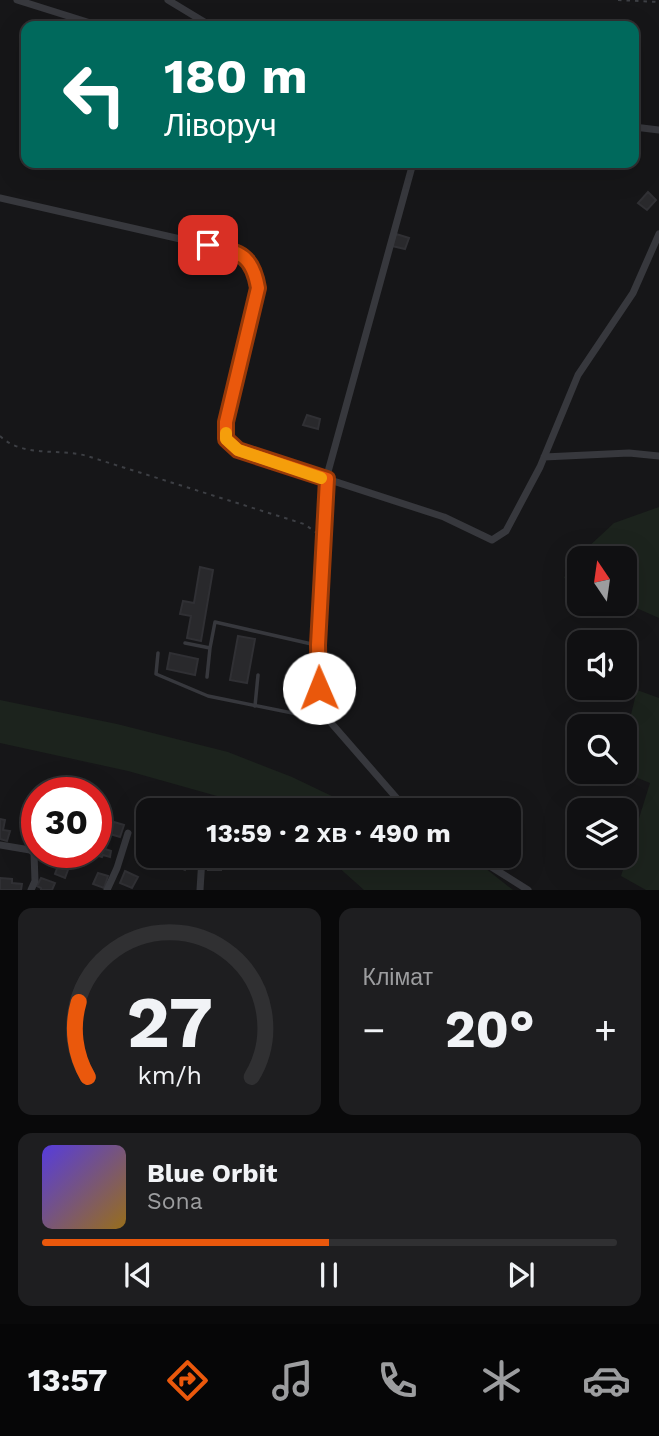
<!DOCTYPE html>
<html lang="uk">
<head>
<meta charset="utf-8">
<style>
  body { margin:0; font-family:"Work Sans",sans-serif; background:#1e1e20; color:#f1f3f6; height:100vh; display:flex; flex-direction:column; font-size:26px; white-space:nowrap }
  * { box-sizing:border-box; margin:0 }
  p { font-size:23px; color:#9c9d9f }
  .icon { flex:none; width:38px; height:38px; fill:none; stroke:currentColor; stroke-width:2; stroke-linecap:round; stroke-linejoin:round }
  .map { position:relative; height:890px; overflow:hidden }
  .drawer { display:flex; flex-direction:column; gap:18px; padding:18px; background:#09090a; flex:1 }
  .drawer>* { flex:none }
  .top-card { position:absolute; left:21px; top:21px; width:618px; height:147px; border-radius:14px; box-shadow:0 7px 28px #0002,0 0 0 2px #303032; background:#00695c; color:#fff; overflow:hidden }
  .needle { width:46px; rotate:347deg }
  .fabs { position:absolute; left:567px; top:546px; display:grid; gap:14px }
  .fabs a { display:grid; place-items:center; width:70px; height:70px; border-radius:14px; background:#101012; box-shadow:0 7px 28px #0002,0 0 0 2px #303032; font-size:35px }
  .speed { position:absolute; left:21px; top:777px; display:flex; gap:14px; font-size:35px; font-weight:700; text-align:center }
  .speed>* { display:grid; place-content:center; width:91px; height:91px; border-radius:50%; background:#101012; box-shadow:0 7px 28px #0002,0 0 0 2px #303032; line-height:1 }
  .speed .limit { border:10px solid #d22; background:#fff; color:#111 }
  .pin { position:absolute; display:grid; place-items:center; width:60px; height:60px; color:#fff; margin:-30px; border-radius:14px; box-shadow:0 4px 10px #0006 }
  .me { position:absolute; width:77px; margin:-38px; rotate:359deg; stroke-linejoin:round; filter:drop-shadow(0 0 5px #0008) }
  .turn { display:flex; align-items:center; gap:24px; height:147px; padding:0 28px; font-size:32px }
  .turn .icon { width:91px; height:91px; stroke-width:2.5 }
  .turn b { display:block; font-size:49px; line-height:60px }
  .big { font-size:52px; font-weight:700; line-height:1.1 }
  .drawer .card { flex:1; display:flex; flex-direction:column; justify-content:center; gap:10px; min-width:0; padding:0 24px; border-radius:14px; background:#1e1e20 }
  .drawer .dial { align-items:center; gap:0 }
  .dial svg { height:182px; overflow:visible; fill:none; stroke:#303032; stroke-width:7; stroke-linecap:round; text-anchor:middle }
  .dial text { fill:#f1f3f6; stroke:none }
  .song { display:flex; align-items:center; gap:21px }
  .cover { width:84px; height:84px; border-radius:10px; background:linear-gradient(135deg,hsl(250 70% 55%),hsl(40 70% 35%)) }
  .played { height:7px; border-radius:4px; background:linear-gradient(90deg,#ea580c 50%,#303032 50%) }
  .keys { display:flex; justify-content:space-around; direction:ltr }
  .heat { display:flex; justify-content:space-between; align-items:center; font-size:38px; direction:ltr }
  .drawer .tiles { flex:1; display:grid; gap:18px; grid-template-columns:1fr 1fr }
  .card:last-child { grid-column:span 2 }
  .trip { position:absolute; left:136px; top:798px; width:385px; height:70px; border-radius:14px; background:#101012; box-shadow:0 7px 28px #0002,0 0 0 2px #303032; font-weight:700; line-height:70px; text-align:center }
  .dock { display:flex; height:112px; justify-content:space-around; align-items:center; background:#060607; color:#9c9d9f }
  .dock .icon { width:49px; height:49px }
  .dock .on { color:#ea580c }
  .dock b { font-size:32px; color:#f1f3f6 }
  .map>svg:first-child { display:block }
</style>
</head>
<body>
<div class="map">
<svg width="659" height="890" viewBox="0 0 659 890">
  <rect width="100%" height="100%" fill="#161618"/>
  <path fill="#1c231d" d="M659,507V618L625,603V558H579V584L564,578L571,563L614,523Z
    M637,690L659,698V890H646L621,876L650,783L623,772L625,739Z
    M0,700L117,724L228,752L292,777L361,810H267L128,771L0,743Z
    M326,856H460L480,864L513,890H364Z"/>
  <path fill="#29292c" stroke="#303034" stroke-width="2" d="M648,192L656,200L647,210L638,203Z
    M396,234L409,238L405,249L392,246Z
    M307,415L320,419L318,429L303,425Z
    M200,567L213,570L201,641L187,638L191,616L180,614L183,601L194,603Z
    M238,636L255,639L247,683L230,680Z
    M170,653L198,659L195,675L167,669Z
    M0,819L5,820L3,830L10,831L7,841L0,839Z
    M114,822L124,825L120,837L110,834Z
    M101,843L107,844L105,849L111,851L110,857L103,855L102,857L92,854L96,852V846L100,847Z
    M45,852L58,853L52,865L42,860Z
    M182,856L191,858L185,870L174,865L178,857L181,858Z
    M208,859H221V870H208Z
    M59,863L69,867L65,878L55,874Z
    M125,871L138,877L132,888L120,883Z
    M98,873L108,876L104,888L93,884Z
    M0,878L12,879V883L22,884L21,890H0Z
    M41,878L55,883L52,890H41V888L37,886Z"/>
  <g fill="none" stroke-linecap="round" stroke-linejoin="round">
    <path stroke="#3d3f44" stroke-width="2" stroke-dasharray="3.5 5" stroke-linecap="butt" d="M618,0L659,2
      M0,436C23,458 59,448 87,456L304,524L317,533"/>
    <path stroke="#37383d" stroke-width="3.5" d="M185,643L210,648L215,622L316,645
      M158,653L156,674L208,696L327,720
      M207,677L210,648
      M255,706L258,675"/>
    <path stroke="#37383d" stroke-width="7" d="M17,0L100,26
      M168,0L211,26
      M634,127L659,130
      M0,198L233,251C250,261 255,269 258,287L226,422V439L238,450L444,517L492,540L506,531L540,467L578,375L633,293L659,234
      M544,457L629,453L659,456
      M407,810L319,709L318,645L326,479L413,163
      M147,836L149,837
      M0,845L30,850L34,853L35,881L31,890
      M199,856L202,858L200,890
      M474,856L528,890
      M107,890L117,868L128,833"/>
  </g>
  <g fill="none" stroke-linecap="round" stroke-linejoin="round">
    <defs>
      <path id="route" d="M208,245C238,252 252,253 258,288L226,422V439L238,450L327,479L318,645L319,688"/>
    </defs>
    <use href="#route" stroke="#983908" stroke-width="18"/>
    <use href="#route" stroke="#ea580c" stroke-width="12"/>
    <path stroke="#f59e0b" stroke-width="12" d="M226,433V439L238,450L321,478"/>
  </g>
</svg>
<div class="fabs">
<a><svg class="needle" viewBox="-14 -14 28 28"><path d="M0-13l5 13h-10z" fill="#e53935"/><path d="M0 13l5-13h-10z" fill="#9c9d9f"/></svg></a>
<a><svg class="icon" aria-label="sound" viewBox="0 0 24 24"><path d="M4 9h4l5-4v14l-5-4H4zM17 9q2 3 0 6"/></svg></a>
<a><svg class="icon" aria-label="search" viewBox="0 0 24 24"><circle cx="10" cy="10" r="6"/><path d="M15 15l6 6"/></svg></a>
<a><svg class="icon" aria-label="layers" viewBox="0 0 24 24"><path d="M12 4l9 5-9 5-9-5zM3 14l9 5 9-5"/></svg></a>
</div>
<div class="speed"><div class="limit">30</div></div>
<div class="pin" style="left:208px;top:245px;background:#d93025"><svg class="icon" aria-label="arrive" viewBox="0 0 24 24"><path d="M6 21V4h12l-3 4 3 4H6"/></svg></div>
<svg class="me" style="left:319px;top:688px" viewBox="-20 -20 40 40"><circle r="19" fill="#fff"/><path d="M0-13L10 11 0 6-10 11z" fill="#ea580c"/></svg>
<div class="trip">13:59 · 2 хв · 490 m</div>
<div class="top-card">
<div class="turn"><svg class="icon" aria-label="left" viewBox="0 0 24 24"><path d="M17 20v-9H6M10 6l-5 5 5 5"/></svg><div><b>180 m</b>Ліворуч</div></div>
</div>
</div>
<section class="drawer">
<div class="tiles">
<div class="card dial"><svg viewBox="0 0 100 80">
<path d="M14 69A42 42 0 1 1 86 69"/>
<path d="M14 69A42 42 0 0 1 10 36" stroke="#ea580c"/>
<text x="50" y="56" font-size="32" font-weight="700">27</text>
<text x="50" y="72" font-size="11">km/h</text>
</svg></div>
<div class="card"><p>Клімат</p>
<div class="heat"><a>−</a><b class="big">20°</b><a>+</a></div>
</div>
<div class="card">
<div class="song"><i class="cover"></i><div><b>Blue Orbit</b><p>Sona</p></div></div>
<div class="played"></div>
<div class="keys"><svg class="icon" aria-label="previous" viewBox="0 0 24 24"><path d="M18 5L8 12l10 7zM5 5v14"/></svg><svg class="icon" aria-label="pause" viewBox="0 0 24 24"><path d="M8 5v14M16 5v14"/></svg><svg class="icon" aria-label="next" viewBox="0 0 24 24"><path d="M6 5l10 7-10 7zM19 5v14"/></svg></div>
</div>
</div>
</section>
<nav class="dock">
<b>13:57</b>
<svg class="icon on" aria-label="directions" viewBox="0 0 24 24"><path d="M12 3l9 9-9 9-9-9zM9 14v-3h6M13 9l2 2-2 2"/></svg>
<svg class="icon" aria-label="music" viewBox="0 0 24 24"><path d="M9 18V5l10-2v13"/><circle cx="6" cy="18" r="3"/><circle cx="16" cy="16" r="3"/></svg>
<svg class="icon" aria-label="phone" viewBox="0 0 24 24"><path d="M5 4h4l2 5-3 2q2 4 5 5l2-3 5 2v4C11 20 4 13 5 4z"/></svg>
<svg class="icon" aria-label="climate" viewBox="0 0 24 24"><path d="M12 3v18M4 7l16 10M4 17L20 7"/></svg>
<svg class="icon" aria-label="car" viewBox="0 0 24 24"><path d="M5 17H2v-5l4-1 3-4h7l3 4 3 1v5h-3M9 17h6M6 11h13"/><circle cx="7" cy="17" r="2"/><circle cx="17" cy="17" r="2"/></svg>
</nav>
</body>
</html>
